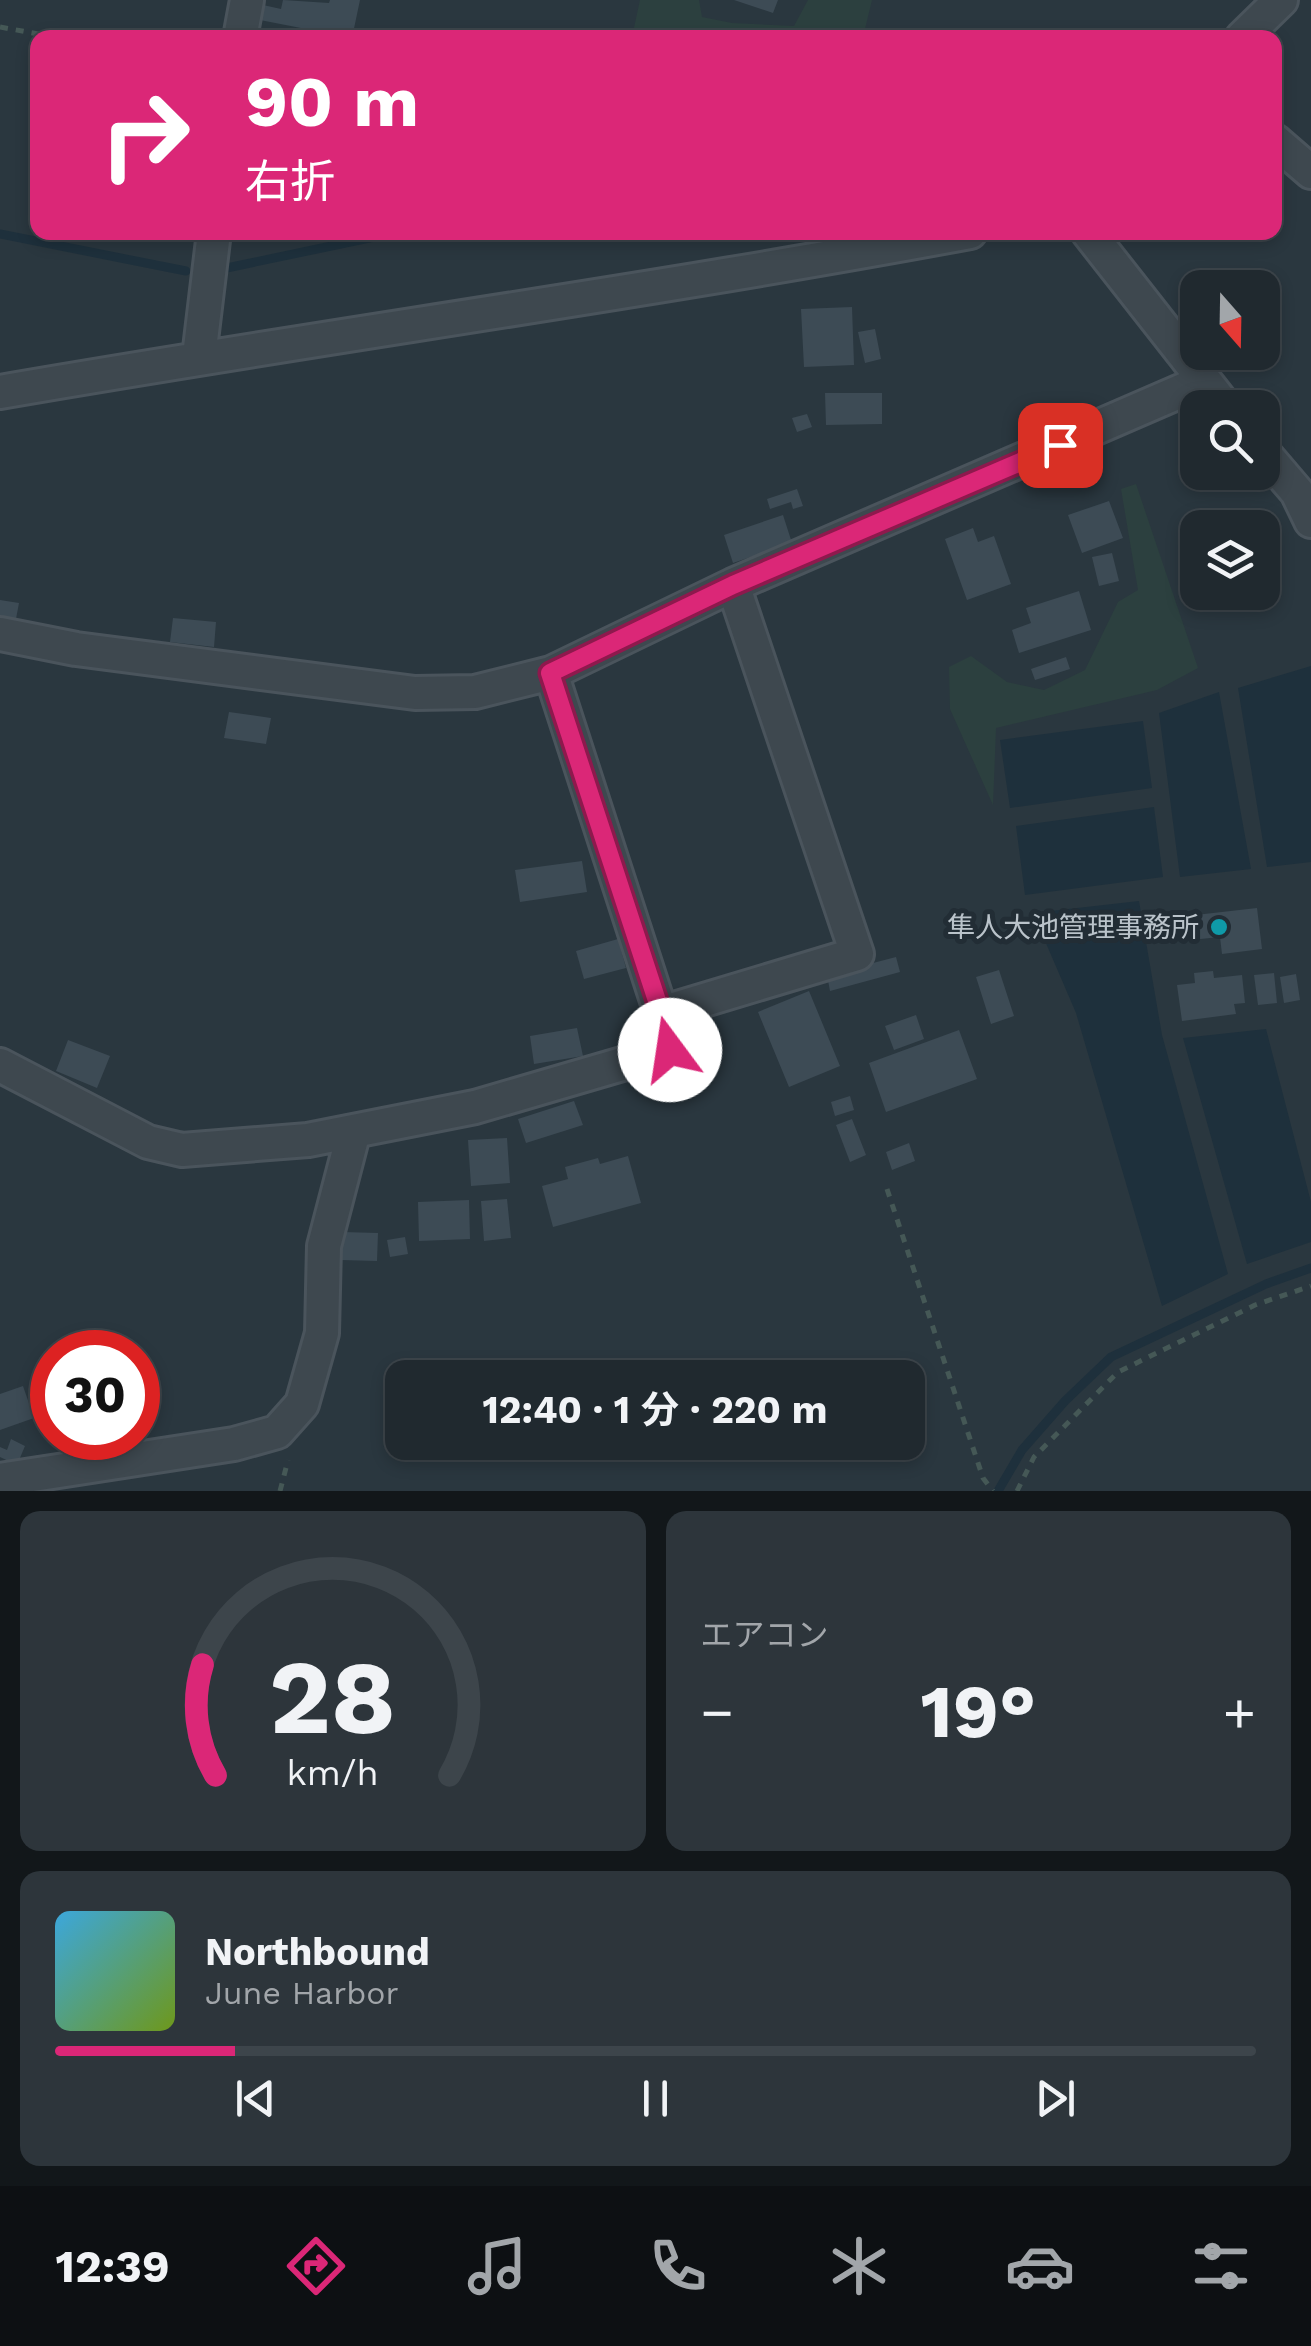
<!DOCTYPE html>
<html lang="ja">
<head>
<meta charset="utf-8">
<style>
  body { margin:0; font-family:"Work Sans","Noto Sans JP",sans-serif; background:#2d353b; color:#f1f3f6; height:100vh; display:flex; flex-direction:column; font-size:38px; white-space:nowrap }
  * { box-sizing:border-box; margin:0 }
  p { font-size:32px; color:#a2a6aa }
  .icon { flex:none; width:55px; height:55px; fill:none; stroke:currentColor; stroke-width:2; stroke-linecap:round; stroke-linejoin:round }
  .map { position:relative; height:1491px; overflow:hidden }
  .panel { display:flex; flex-direction:column; gap:20px; padding:20px; background:#12171a; flex:1 }
  .panel>* { flex:none }
  .guide { position:absolute; left:30px; top:30px; width:1252px; height:210px; border-radius:20px; box-shadow:0 5px 15px #0003,0 0 0 2px #3d454b; background:#db2777; color:#fff; overflow:hidden }
  .needle { width:65px; rotate:160deg }
  .controls { position:absolute; left:1180px; top:270px; display:grid; gap:20px }
  .controls a { display:grid; place-items:center; width:100px; height:100px; border-radius:20px; background:#20292f; box-shadow:0 5px 15px #0003,0 0 0 2px #3d454b; font-size:50px }
  .speed { position:absolute; left:30px; top:1330px; display:flex; gap:20px; font-size:50px; font-weight:700; text-align:center }
  .speed>* { display:grid; place-content:center; width:130px; height:130px; border-radius:50%; background:#20292f; box-shadow:0 5px 15px #0003,0 0 0 2px #3d454b; line-height:1 }
  .speed .limit { border:15px solid #d22; background:#fff; color:#111 }
  .pin { position:absolute; display:grid; place-items:center; width:85px; height:85px; color:#fff; margin:-42px; border-radius:20px; box-shadow:0 5px 15px #0006 }
  .me { position:absolute; width:110px; margin:-55px; rotate:346deg; stroke-linejoin:round; filter:drop-shadow(0 0 8px #0008) }
  .turn { display:flex; align-items:center; gap:35px; height:210px; padding:0 50px; font-size:45px }
  .turn .icon { width:130px; height:130px; stroke-width:2.5 }
  .turn b { display:block; font-size:70px; line-height:85px }
  .big { font-size:75px; font-weight:700; line-height:1.1 }
  .panel .tile { flex:1; display:flex; flex-direction:column; justify-content:center; gap:15px; min-width:0; padding:0 35px; border-radius:20px; background:#2d353b }
  .panel .dial { align-items:center; gap:0 }
  .dial svg { height:260px; overflow:visible; fill:none; stroke:#3d454b; stroke-width:7; stroke-linecap:round; text-anchor:middle }
  .dial text { fill:#f1f3f6; stroke:none }
  .song { display:flex; align-items:center; gap:30px }
  .cover { width:120px; height:120px; border-radius:15px; background:linear-gradient(135deg,hsl(200 70% 55%),hsl(80 70% 35%)) }
  .played { height:10px; border-radius:5px; background:linear-gradient(90deg,#db2777 15%,#3d454b 15%) }
  .keys { display:flex; justify-content:space-around; direction:ltr }
  .heat { display:flex; justify-content:space-between; align-items:center; font-size:55px; direction:ltr }
  .panel .tiles { flex:1; display:grid; gap:20px; grid-template-columns:1fr 1fr }
  .tile:last-child { grid-column:span 2 }
  .trip { position:absolute; left:385px; top:1360px; width:540px; height:100px; border-radius:20px; background:#20292f; box-shadow:0 5px 15px #0003,0 0 0 2px #3d454b; font-weight:700; line-height:100px; text-align:center }
  .tabs { display:flex; height:160px; justify-content:space-around; align-items:center; background:#0d1013; color:#a2a6aa }
  .tabs .icon { width:70px; height:70px }
  .tabs .current { color:#db2777 }
  .tabs b { font-size:45px; color:#f1f3f6 }
  .map>svg:first-child { display:block }
</style>
</head>
<body>
<div class="map">
<svg width="1311" height="1491" viewBox="0 0 1311 1491">
  <rect width="100%" height="100%" fill="#2a373f"/>
  <path fill="#2c403f" d="M640,0H699L702,17L732,23L794,26L808,0H872L863,37H632Z
    M1136,484L1198,668L1157,690L996,728L993,805L950,709L949,667L971,656L1007,682L1044,690L1085,670L1118,602L1138,590L1121,489Z"/>
  <path fill="#1e303c" d="M1311,666V862L1267,867L1238,688Z
    M1219,692L1251,869L1180,877L1159,713Z
    M1143,721L1152,788L1010,808L1000,740Z
    M1154,807L1163,877L1025,895L1016,826Z
    M1139,901L1162,1035L1228,1274L1162,1306L1076,1013L1033,913Z
    M1266,1029L1311,1202V1242L1247,1264L1183,1038Z"/>
  <g fill="none" stroke-linecap="round" stroke-linejoin="round">
    <path stroke="#1e303c" stroke-width="9" d="M0,234L186,271
      M222,269L398,232
      M998,1491L1022,1450L1065,1401L1111,1357L1266,1284L1311,1268"/>
  </g>
  <path fill="#3d4b55" d="M283,0L329,3L330,0H360L352,38L260,20L263,5L281,9Z
    M734,0H778L773,13Z
    M852,307L854,365L804,367L801,309Z
    M875,329L881,359L865,363L858,332Z
    M825,393H882V424L826,425Z
    M807,414L812,427L797,432L792,418Z
    M797,489L803,506L793,509L791,502L770,509L767,499Z
    M1109,501L1123,538L1082,553L1068,515Z
    M783,515L792,543L733,563L724,535Z
    M973,528L978,542L994,536L1011,584L967,600L945,539Z
    M1112,553L1119,581L1099,586L1092,557Z
    M1079,591L1091,630L1019,653L1012,630L1031,623L1026,608Z
    M0,600L19,603L15,624L0,621Z
    M173,618L216,622L214,647L170,642Z
    M1066,657L1070,669L1035,680L1031,669Z
    M229,712L271,718L266,744L224,738Z
    M582,861L587,892L520,902L515,870Z
    M1257,908L1262,949L1222,954L1220,937L1181,941L1178,917Z
    M618,939L626,968L584,979L576,951Z
    M896,957L900,972L830,991L827,975Z
    M999,970L1014,1016L991,1024L976,977Z
    M1213,971L1214,978L1242,975L1245,1003L1234,1004L1236,1014L1182,1021L1177,985L1195,983L1194,973Z
    M1274,973L1277,1003L1258,1005L1254,975Z
    M1296,974L1300,1000L1284,1003L1280,977Z
    M809,991L840,1066L789,1087L758,1012Z
    M916,1015L924,1039L894,1050L885,1026Z
    M577,1028L583,1056L534,1064L530,1036Z
    M959,1030L977,1079L886,1112L869,1063Z
    M68,1040L110,1056L97,1088L56,1071Z
    M850,1096L854,1110L835,1116L831,1102Z
    M574,1101L583,1125L526,1143L518,1119Z
    M852,1119L866,1155L850,1162L836,1125Z
    M507,1138L510,1183L471,1186L468,1140Z
    M909,1143L915,1161L892,1170L886,1152Z
    M628,1156L641,1203L553,1227L542,1186L568,1179L565,1167L598,1158L600,1164Z
    M507,1199L511,1238L484,1241L481,1201Z
    M469,1200L470,1239L419,1241L418,1202Z
    M342,1232L378,1233L377,1261L341,1260Z
    M405,1237L408,1254L390,1257L387,1240Z
    M23,1386L34,1418L0,1430V1394Z
    M11,1439L25,1446L17,1465L0,1457V1447L7,1450Z"/>
  <g fill="none" stroke-linecap="round" stroke-linejoin="round">
    <defs>
      <path id="minor" d="M240,38L247,0
        M1242,38L1281,0
        M1275,141L1311,172
        M1088,232L1226,408
        M199,357L214,232
        M0,392C323,336 648,292 970,232
        M1262,451L1297,492L1311,521
        M0,634L76,649L415,693L475,692L551,673L733,585L1204,381
        M661,1013L857,954L733,585
        M0,1065L148,1142L182,1150L308,1140L475,1107L670,1050L661,1013L551,673
        M0,1480L234,1444L277,1432L302,1404L322,1333L324,1246L354,1131"/>
    </defs>
    <use href="#minor" stroke="#4a545c" stroke-width="38"/>
    <path stroke="#455856" stroke-width="5" stroke-dasharray="8 8" stroke-linecap="butt" d="M0,27L60,38
      M887,1189L983,1478L993,1491
      M280,1491L288,1460
      M1017,1491L1034,1457L1118,1372L1255,1305L1311,1286"/>
    <use href="#minor" stroke="#3e484f" stroke-width="32"/>
  </g>
  <g fill="none" stroke-linecap="round" stroke-linejoin="round">
    <defs>
      <path id="route" d="M670,1050L661,1013L550,673L733,585L1060,445"/>
    </defs>
    <use href="#route" stroke="#8e194d" stroke-width="25"/>
    <use href="#route" stroke="#db2777" stroke-width="18"/>
  </g>
  <circle fill="#0f9aa8" stroke="#222d35" stroke-width="4" cx="1219" cy="927" r="10"/>
  <g text-anchor="middle" stroke-width="10" stroke-linejoin="round" paint-order="stroke">
    <g font-size="28" fill="#bac3ca" stroke="#222d35" text-anchor="end">
      <text x="1199" y="937">隼人大池管理事務所</text>
    </g>
  </g>
</svg>
<div class="controls">
<a><svg class="needle" viewBox="-14 -14 28 28"><path d="M0-13l5 13h-10z" fill="#e53935"/><path d="M0 13l5-13h-10z" fill="#a2a6aa"/></svg></a>
<a><svg class="icon" aria-label="search" viewBox="0 0 24 24"><circle cx="10" cy="10" r="6"/><path d="M15 15l6 6"/></svg></a>
<a><svg class="icon" aria-label="layers" viewBox="0 0 24 24"><path d="M12 4l9 5-9 5-9-5zM3 14l9 5 9-5"/></svg></a>
</div>
<div class="speed"><div class="limit">30</div></div>
<div class="pin" style="left:1060px;top:445px;background:#d93025"><svg class="icon" aria-label="arrive" viewBox="0 0 24 24"><path d="M6 21V4h12l-3 4 3 4H6"/></svg></div>
<svg class="me" style="left:670px;top:1050px" viewBox="-20 -20 40 40"><circle r="19" fill="#fff"/><path d="M0-13L10 11 0 6-10 11z" fill="#db2777"/></svg>
<div class="trip">12:40 · 1 分 · 220 m</div>
<div class="guide">
<div class="turn"><svg class="icon" aria-label="right" viewBox="0 0 24 24"><path d="M7 20v-9h11M14 6l5 5-5 5"/></svg><div><b>90 m</b>右折</div></div>
</div>
</div>
<section class="panel">
<div class="tiles">
<div class="tile dial"><svg viewBox="0 0 100 80">
<path d="M14 69A42 42 0 1 1 86 69"/>
<path d="M14 69A42 42 0 0 1 10 35" stroke="#db2777"/>
<text x="50" y="56" font-size="32" font-weight="700">28</text>
<text x="50" y="72" font-size="11">km/h</text>
</svg></div>
<div class="tile"><p>エアコン</p>
<div class="heat"><a>−</a><b class="big">19°</b><a>+</a></div>
</div>
<div class="tile">
<div class="song"><i class="cover"></i><div><b>Northbound</b><p>June Harbor</p></div></div>
<div class="played"></div>
<div class="keys"><svg class="icon" aria-label="previous" viewBox="0 0 24 24"><path d="M18 5L8 12l10 7zM5 5v14"/></svg><svg class="icon" aria-label="pause" viewBox="0 0 24 24"><path d="M8 5v14M16 5v14"/></svg><svg class="icon" aria-label="next" viewBox="0 0 24 24"><path d="M6 5l10 7-10 7zM19 5v14"/></svg></div>
</div>
</div>
</section>
<nav class="tabs">
<b>12:39</b>
<svg class="icon current" aria-label="directions" viewBox="0 0 24 24"><path d="M12 3l9 9-9 9-9-9zM9 14v-3h6M13 9l2 2-2 2"/></svg>
<svg class="icon" aria-label="music" viewBox="0 0 24 24"><path d="M9 18V5l10-2v13"/><circle cx="6" cy="18" r="3"/><circle cx="16" cy="16" r="3"/></svg>
<svg class="icon" aria-label="phone" viewBox="0 0 24 24"><path d="M5 4h4l2 5-3 2q2 4 5 5l2-3 5 2v4C11 20 4 13 5 4z"/></svg>
<svg class="icon" aria-label="climate" viewBox="0 0 24 24"><path d="M12 3v18M4 7l16 10M4 17L20 7"/></svg>
<svg class="icon" aria-label="car" viewBox="0 0 24 24"><path d="M5 17H2v-5l4-1 3-4h7l3 4 3 1v5h-3M9 17h6M6 11h13"/><circle cx="7" cy="17" r="2"/><circle cx="17" cy="17" r="2"/></svg>
<svg class="icon" aria-label="filters" viewBox="0 0 24 24"><path d="M4 7h16M4 17h16"/><circle cx="9" cy="7" r="2"/><circle cx="15" cy="17" r="2"/></svg>
</nav>
</body>
</html>
